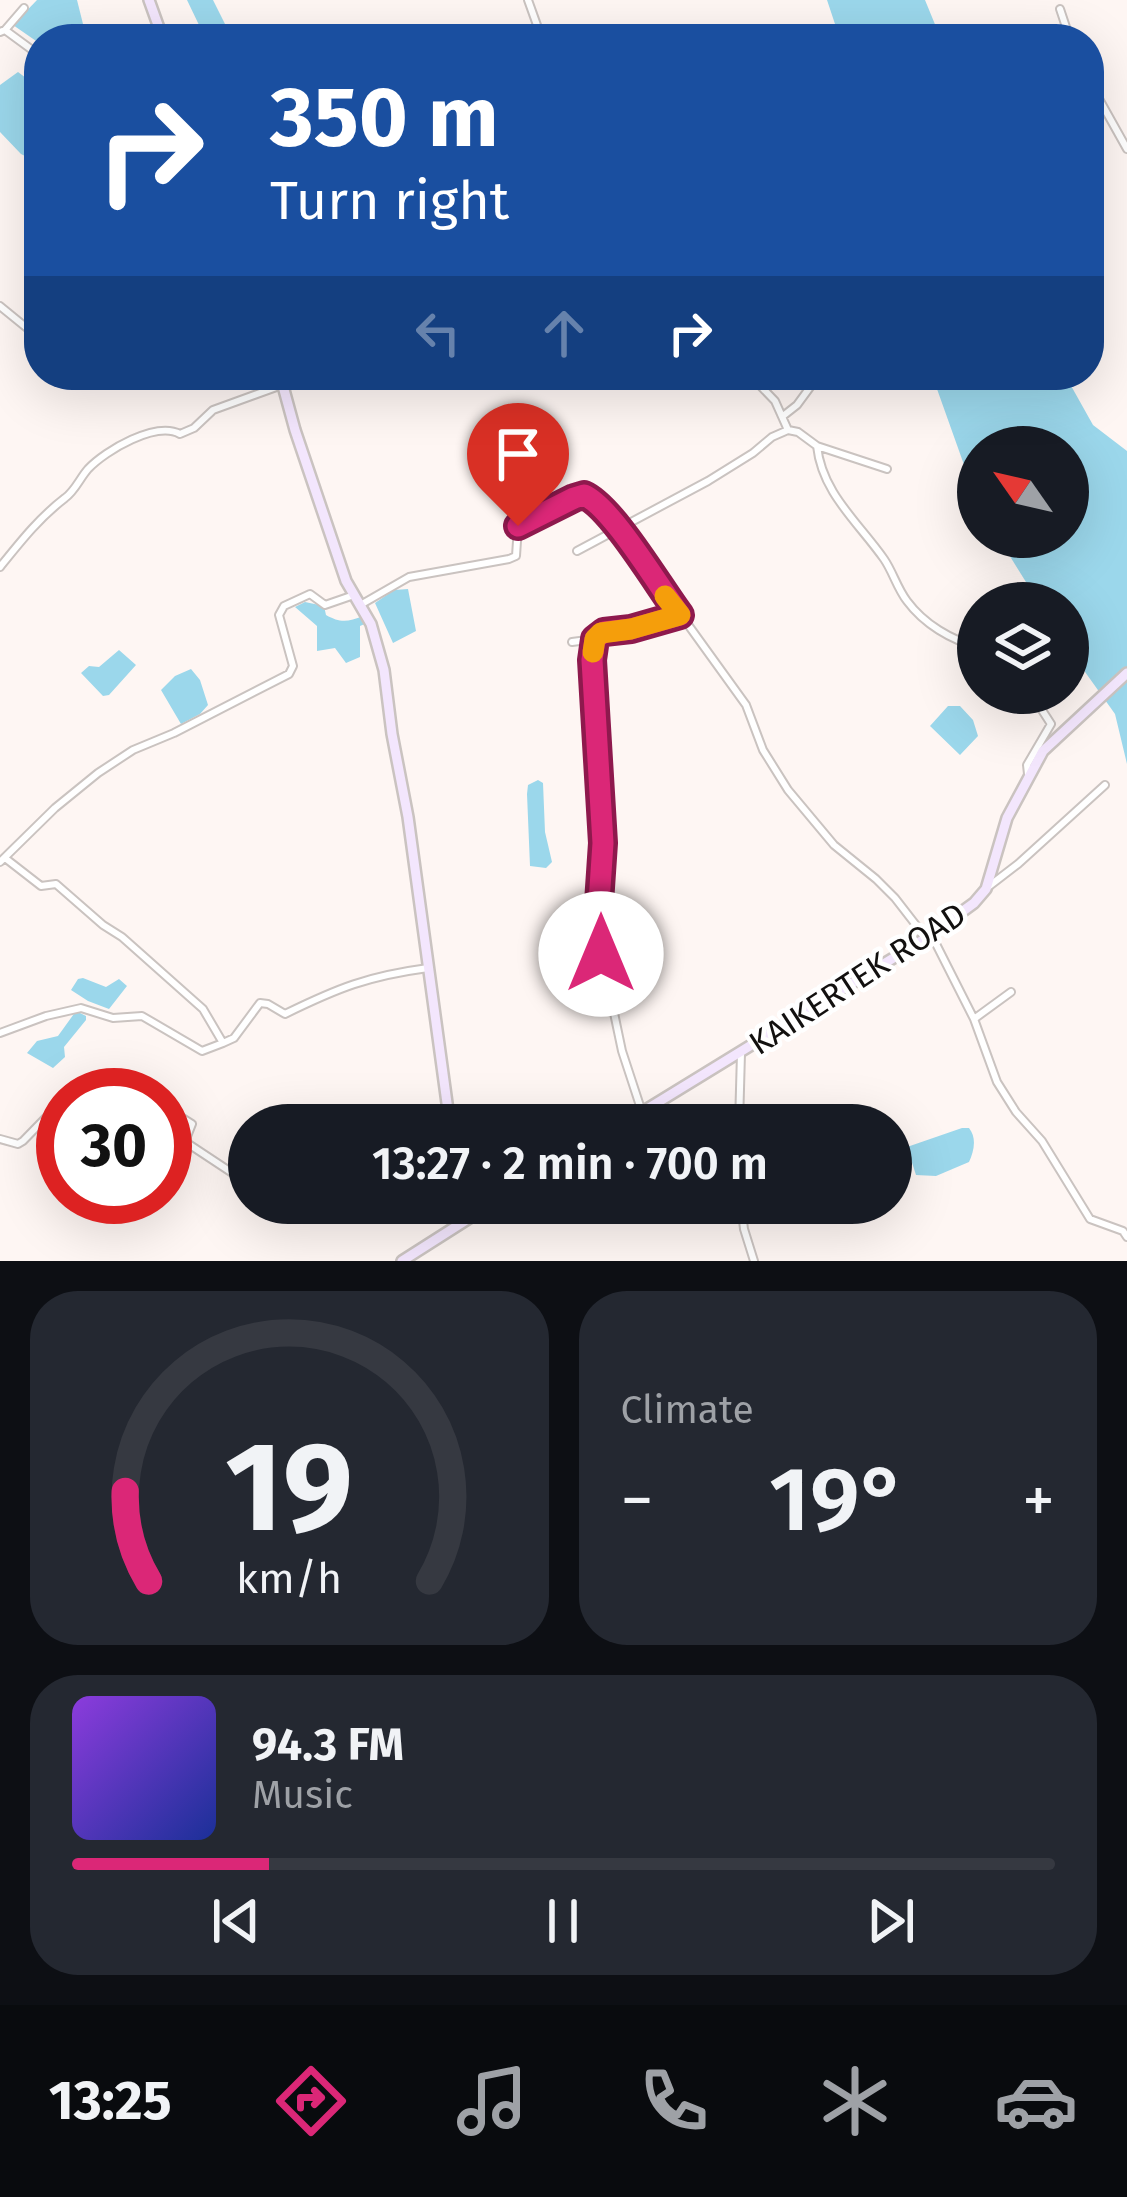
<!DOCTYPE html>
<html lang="en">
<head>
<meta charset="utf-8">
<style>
  body { margin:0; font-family:"Fira Sans",sans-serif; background:#242831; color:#f1f3f6; height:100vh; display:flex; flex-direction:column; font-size:45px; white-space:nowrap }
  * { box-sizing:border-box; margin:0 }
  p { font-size:39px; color:#9ea1a6 }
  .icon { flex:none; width:66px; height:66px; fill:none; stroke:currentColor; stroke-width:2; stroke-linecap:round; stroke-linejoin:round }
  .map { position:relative; height:1261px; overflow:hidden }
  .drawer { display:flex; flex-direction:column; gap:30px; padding:30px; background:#0d0f14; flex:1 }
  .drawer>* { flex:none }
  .guide { position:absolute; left:24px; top:24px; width:1080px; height:366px; border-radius:48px; box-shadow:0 12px 48px #0002; background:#1a4fa0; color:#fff; overflow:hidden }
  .needle { width:78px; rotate:304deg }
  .fabs { position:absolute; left:957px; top:426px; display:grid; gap:24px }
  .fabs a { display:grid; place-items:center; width:132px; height:132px; border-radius:50%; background:#171b24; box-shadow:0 12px 48px #0002; font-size:60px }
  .speed { position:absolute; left:36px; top:1068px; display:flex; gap:24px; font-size:60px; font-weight:700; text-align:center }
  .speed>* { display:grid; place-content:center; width:156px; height:156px; border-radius:50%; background:#171b24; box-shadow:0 12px 48px #0002; line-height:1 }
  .speed .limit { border:18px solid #d22; background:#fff; color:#111 }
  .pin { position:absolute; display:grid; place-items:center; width:102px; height:102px; color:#fff; margin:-123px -51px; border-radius:50% 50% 50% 0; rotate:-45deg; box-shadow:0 0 12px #0007 }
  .pin .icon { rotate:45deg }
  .me { position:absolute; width:132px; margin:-66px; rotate:0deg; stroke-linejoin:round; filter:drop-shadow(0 0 9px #0008) }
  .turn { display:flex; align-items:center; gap:42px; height:252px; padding:0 48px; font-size:54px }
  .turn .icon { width:156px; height:156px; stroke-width:2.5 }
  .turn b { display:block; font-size:84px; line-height:102px }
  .lanes { display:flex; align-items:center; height:114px; padding:0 48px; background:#0003; justify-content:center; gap:60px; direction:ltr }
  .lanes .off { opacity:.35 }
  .big { font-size:90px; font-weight:600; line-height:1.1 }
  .drawer .card { flex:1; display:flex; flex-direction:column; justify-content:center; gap:18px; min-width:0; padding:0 42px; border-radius:48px; background:#242831 }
  .drawer .dial { align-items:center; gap:0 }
  .dial svg { height:312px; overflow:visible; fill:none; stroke:#363941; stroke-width:7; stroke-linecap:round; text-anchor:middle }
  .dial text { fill:#f1f3f6; stroke:none }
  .song { display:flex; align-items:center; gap:36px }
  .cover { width:144px; height:144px; border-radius:18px; background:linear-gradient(135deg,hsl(270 70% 55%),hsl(230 70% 35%)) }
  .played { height:12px; border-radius:6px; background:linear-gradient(90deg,#db2777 20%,#363941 20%) }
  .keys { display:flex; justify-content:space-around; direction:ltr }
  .heat { display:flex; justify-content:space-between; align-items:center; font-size:66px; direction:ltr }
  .drawer .tiles { flex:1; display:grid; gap:30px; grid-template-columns:1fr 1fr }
  .card:last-child { grid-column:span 2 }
  .trip { position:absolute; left:228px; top:1104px; width:684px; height:120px; border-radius:60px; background:#171b24; box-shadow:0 12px 48px #0002; font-weight:600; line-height:120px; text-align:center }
  .menu { display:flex; height:192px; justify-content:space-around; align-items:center; background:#090b0e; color:#9ea1a6 }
  .menu .icon { width:84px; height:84px }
  .menu .selected { color:#db2777 }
  .menu b { font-size:54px; color:#f1f3f6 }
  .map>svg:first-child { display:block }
</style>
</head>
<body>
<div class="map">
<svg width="1127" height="1261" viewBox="0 0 1127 1261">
  <rect width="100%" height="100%" fill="#fef6f3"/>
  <path fill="#9bd7eb" d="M37,0H77L86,36L83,39H39V43L13,25Z
    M187,0H213L226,26L204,39H172L199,25Z
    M827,0H925L941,39H840Z
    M18,72L30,81L39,95V163L21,154L0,132V85Z
    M932,375H1065L1093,425L1127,451V764L1115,714L1068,648V603H1039L998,537H1068V447H978V504Z
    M408,589L416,631L393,643L375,603L394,590Z
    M305,602L324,606L326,615C340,623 348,622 363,616L367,623L360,626V657L346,663L335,648L317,651V626L295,607Z
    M119,650L136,665L109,695L103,696L81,673L89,666L99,667Z
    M191,669L200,680L208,705L200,714L181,724L161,690L175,676Z
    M948,706H960L973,720L978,736L960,755L930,726Z
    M538,780L543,783L545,832L552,862L546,868L530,866L527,794L528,785Z
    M83,978L106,987L119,979L127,986L109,1009L88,1001L71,990L78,979Z
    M76,1011L86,1016V1020L64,1047L65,1057L53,1068L27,1053L37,1041L58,1036Z
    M962,1128H969C977,1138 974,1151 969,1162L936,1176L916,1175L907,1147Z"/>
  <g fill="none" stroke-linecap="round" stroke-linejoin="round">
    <defs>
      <path id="minor" d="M528,0L542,39
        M1060,9L1070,39
        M5,30L24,8
        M0,32L5,30L39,55
        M1089,81L1127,149
        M0,306L33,333L39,324
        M783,416L797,405L819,375
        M788,430L798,432L817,446C822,493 858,522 884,559C893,572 897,588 907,601C924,624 951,640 978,647
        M817,446L887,469
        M577,551L708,481L753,453L772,437L788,430L775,401L750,375
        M0,567C21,541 39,518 65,498C75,491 80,478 88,469C106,450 156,421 180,434L194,428L213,410L282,385
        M362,604L409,577L509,559L516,556L518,526L575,498L585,495L593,499L619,529L746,705L763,750L788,790L834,845L876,879L895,898L926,938
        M595,639L604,632L631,629L680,615
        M572,642L595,639L592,660L603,843L597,932L622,1051L642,1112
        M1028,774L1027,765L1051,724L1031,693
        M5,858L41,886L56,884L103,925L122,937L203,1009L223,1043L234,1038L260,1003L268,1004L285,1014C338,988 368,976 428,968
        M0,862L55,808L98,773L133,750L174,733L289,674L293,666L279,615L284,606L310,594L325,605L354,595
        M988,887L1018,864L1105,785
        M931,934L974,1019L997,1082L1016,1112L1042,1141L1090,1219L1123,1231L1127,1237
        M974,1019L1011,992
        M0,1033L46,1016L81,1008L113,1018L142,1016L202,1051L223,1043
        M67,1095L75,1091L83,1095
        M165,1107L192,1124L186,1139L187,1143L249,1184
        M739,1125L741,1053
        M0,1139L18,1144L23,1141L63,1100
        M278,1203L284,1206
        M741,1203L744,1229L754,1261"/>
      <path id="secondary" d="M149,0L163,39
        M280,375L295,430L346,581L371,624L384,670L392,734L408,817L450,1125
        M621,1125L926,938L974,903L986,889L1007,818L1043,751L1127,673
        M456,1203L463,1220
        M402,1261L493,1203"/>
    </defs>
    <use href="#minor" stroke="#cac3c0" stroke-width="10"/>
    <use href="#secondary" stroke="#cac3c0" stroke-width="14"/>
    <use href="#minor" stroke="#fff" stroke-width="6"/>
    <use href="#secondary" stroke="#f3e6fd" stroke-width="9"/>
  </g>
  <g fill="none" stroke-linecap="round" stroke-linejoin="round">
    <defs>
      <path id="route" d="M518,526L574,498L584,495C612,507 659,587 680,615L631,629L604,632L595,639L592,660L603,843L597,932L601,954"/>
    </defs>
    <use href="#route" stroke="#8e194d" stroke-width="30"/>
    <use href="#route" stroke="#db2777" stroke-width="21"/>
    <path stroke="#f59e0b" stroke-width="21" d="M593,652L595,639L601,633L631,629L680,615L665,596"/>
  </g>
  <g text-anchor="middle" stroke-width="9" stroke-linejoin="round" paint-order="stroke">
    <g font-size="33" fill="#12100f" stroke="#fff">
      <text transform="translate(857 978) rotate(-33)" y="12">KAIKERTEK ROAD</text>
    </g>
  </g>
</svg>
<div class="fabs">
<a><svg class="needle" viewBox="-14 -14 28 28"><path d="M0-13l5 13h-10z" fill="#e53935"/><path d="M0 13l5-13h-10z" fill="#9ea1a6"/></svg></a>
<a><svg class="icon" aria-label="layers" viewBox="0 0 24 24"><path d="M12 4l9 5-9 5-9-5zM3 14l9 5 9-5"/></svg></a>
</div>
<div class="speed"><div class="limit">30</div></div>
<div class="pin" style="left:518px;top:526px;background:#d93025"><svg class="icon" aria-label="arrive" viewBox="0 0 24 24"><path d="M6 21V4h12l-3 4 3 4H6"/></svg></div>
<svg class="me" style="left:601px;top:954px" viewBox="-20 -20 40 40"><circle r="19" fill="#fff"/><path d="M0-13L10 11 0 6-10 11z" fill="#db2777"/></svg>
<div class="trip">13:27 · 2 min · 700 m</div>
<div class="guide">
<div class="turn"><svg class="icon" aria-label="right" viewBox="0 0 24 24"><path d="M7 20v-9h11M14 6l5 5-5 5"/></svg><div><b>350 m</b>Turn right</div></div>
<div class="lanes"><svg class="icon off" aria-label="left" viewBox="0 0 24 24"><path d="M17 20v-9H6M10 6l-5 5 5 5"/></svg><svg class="icon off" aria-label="ahead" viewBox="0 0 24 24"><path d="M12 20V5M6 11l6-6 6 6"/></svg><svg class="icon" aria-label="right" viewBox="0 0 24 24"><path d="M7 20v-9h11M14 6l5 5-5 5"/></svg></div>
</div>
</div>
<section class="drawer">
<div class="tiles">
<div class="card dial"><svg viewBox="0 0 100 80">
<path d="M14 69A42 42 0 1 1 86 69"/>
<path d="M14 69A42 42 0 0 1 8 46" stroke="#db2777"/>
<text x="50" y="56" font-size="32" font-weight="700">19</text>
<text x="50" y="72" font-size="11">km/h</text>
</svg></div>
<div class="card"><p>Climate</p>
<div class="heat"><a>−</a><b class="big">19°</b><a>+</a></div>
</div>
<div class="card">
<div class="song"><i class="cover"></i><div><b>94.3 FM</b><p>Music</p></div></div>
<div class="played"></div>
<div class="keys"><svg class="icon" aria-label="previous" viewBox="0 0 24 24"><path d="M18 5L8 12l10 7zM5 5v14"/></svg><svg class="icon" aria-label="pause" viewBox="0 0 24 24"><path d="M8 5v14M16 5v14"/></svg><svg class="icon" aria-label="next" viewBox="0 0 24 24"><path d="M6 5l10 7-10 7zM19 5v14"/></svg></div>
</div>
</div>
</section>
<nav class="menu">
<b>13:25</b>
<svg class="icon selected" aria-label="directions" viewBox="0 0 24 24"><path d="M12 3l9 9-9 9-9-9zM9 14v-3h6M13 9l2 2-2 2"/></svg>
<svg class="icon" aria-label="music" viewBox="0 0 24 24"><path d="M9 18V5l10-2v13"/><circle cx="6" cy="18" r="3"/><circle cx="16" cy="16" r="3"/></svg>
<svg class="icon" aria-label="phone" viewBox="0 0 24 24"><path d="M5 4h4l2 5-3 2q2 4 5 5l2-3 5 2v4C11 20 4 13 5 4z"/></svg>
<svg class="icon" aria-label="climate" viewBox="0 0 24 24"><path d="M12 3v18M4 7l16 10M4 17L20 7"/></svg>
<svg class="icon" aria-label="car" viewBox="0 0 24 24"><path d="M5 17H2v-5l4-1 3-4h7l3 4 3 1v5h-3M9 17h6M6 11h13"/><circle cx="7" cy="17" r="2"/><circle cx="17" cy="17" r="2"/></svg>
</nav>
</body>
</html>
